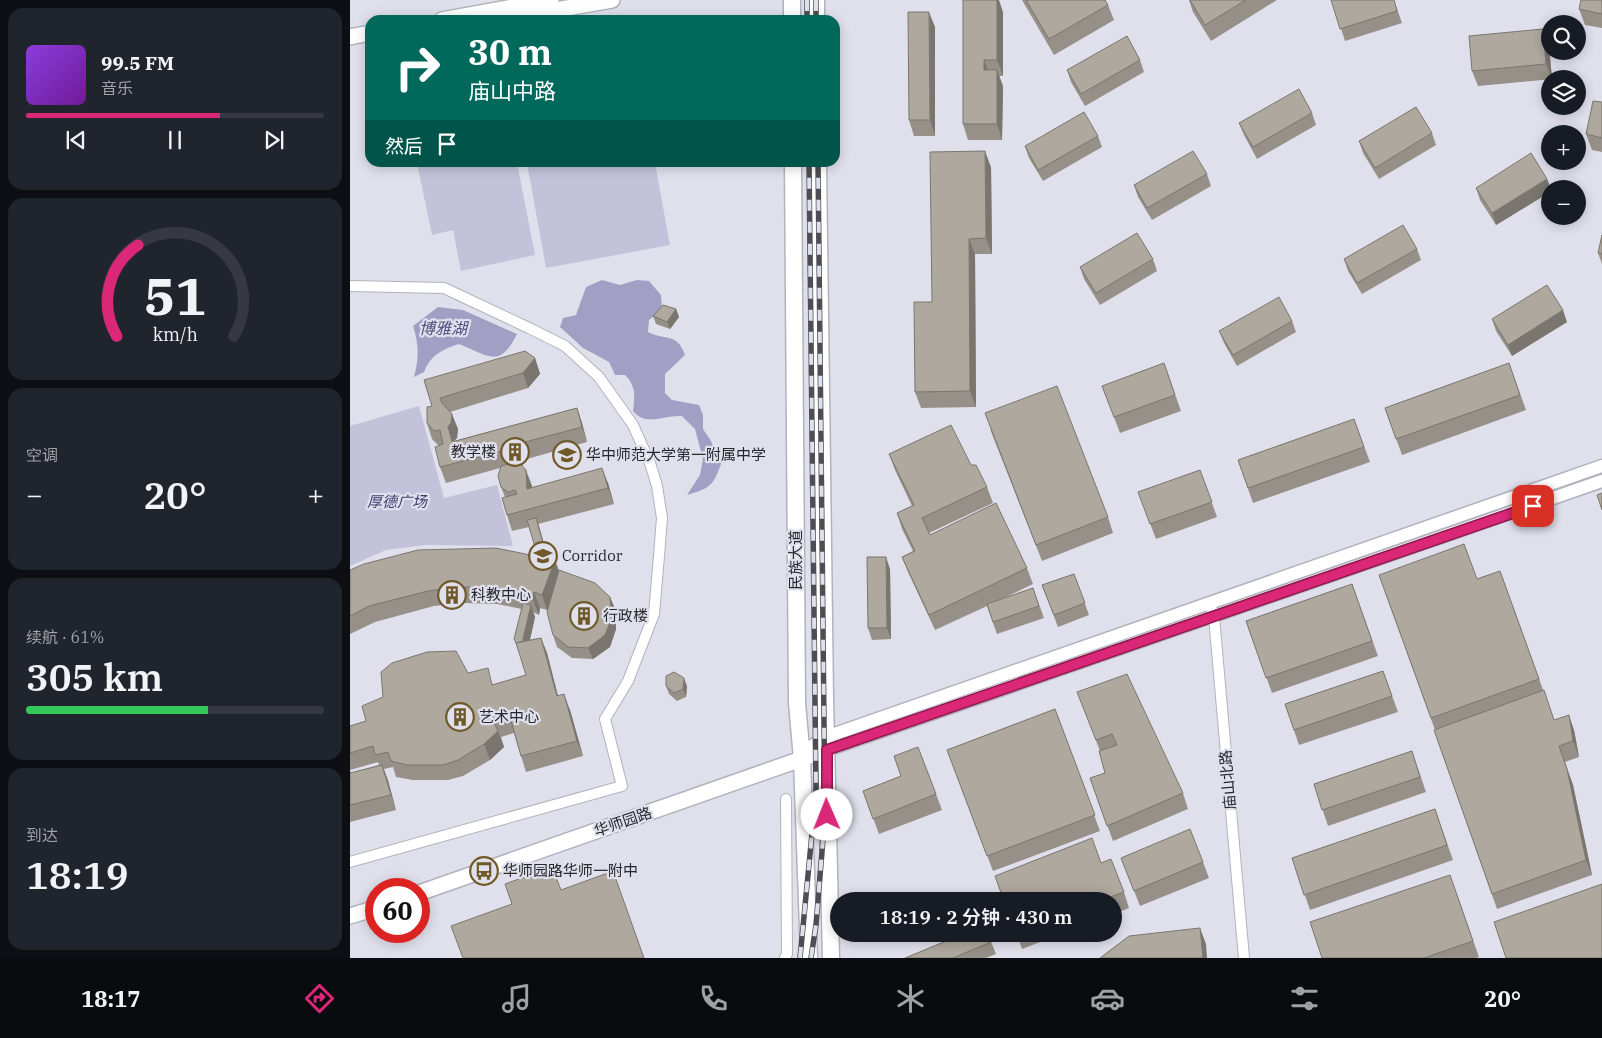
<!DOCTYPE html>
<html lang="zh">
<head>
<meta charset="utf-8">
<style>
  body { margin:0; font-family:"IBM Plex Serif","Noto Sans SC",serif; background:#20242c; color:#f1f3f6; height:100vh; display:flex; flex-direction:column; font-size:19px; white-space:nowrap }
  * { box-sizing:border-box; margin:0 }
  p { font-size:16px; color:#9ea1a6 }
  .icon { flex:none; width:28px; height:28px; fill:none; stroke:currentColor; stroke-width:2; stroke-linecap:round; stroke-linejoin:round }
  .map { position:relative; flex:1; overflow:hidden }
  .side { display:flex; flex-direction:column; gap:8px; padding:8px; background:#0d0f14; width:350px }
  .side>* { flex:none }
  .banner { position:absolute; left:15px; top:15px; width:475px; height:152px; border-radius:15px; box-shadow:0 2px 12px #0003; background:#00695c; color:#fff; overflow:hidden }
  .fabs { position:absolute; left:1191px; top:15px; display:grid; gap:10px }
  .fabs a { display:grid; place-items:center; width:45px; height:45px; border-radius:50%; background:#171b24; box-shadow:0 2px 12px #0003; font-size:25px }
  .speed { position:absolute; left:15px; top:878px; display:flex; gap:10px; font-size:25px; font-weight:700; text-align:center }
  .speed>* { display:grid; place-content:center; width:65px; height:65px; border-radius:50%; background:#171b24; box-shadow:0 2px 12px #0003; line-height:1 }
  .speed .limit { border:8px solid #d22; background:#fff; color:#111 }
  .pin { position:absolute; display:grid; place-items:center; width:42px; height:42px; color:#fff; margin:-21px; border-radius:10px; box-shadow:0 2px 8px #0006 }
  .me { position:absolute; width:55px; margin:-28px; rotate:359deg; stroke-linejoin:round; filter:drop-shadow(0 0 4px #0008) }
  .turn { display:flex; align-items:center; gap:18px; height:105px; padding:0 20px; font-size:22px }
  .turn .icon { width:65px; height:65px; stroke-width:2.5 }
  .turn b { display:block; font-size:35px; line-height:42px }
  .then { display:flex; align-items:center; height:48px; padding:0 20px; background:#0003; gap:10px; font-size:19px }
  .big { font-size:38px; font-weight:600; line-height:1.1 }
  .side .card { flex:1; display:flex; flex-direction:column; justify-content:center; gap:8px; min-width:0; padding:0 18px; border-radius:15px; background:#20242c }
  .side .dial { align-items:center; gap:0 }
  .dial svg { height:130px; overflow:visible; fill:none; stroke:#363941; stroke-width:7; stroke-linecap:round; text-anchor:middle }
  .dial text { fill:#f1f3f6; stroke:none }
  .song { display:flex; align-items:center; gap:15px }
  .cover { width:60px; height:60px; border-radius:8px; background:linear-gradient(135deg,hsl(270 70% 55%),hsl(280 70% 35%)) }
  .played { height:5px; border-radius:2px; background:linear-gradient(90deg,#db2777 65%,#363941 65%) }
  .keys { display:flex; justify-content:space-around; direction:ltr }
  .heat { display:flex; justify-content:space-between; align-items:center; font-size:28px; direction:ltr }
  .charge { height:8px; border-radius:4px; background:linear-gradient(90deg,#34c759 61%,#363941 0) }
  .trip { position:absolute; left:480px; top:892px; width:292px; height:50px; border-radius:25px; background:#171b24; box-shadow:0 2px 12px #0003; font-weight:600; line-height:50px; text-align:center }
  .tabs { display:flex; height:80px; justify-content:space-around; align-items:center; background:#090b0e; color:#9ea1a6 }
  .tabs .icon { width:35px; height:35px }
  .tabs .active { color:#db2777 }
  .tabs b { font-size:22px; color:#f1f3f6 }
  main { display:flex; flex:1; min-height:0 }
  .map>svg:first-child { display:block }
</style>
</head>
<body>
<main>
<section class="side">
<div class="card">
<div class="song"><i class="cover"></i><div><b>99.5 FM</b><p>音乐</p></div></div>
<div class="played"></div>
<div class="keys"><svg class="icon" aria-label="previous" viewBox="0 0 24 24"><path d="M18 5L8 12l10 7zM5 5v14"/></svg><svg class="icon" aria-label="pause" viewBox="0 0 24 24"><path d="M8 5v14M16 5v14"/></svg><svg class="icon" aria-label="next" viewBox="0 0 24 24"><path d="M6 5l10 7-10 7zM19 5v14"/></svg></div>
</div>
<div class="card dial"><svg viewBox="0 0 100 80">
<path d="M14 69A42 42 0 1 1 86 69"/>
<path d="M14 69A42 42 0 0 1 27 13" stroke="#db2777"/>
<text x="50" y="56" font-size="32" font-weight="700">51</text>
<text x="50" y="72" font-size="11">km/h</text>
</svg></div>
<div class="card"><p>空调</p>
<div class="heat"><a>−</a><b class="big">20°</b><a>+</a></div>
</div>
<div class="card"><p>续航 · 61%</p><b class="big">305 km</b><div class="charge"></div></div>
<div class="card"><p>到达</p><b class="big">18:19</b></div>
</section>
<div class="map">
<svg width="1252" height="958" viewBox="0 0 1252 958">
  <rect width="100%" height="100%" fill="#e0e0ec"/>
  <path fill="#c3c2da" d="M67,163H167L185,255L111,271L103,230L82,235Z
    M177,163H305L320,245L196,268Z
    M69,406L94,498L147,485L163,546L76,545L36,550L0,566V426Z"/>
  <path fill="#a29fc5" d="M252,280L270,285L287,280L299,281L311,295L312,310L299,320L298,332C316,341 327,332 335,355L315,374V393L322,400L349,405L353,415V429L361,441L371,464C363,486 360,488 337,495L350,475L353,459L345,429L332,416C313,415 296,427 283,411C285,396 286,386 275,375H265L259,362L233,348L210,327L213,318L226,315L236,287Z
    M88,307L113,310L167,334C149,370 138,355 109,344C91,350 81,355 74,372L64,377C69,358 69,344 63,326Z"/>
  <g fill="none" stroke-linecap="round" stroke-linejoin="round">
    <defs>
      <path id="minor" d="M0,286L94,288L179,328L215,346L249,377L283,425L300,463L307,486L312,518L309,556L304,614L278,681L255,719L272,786L0,862
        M860,604L864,617L894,958
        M435,958L437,954L436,799"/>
      <path id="tertiary" d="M477,750L1252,481
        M452,752L476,737L1252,466"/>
      <path id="secondary" d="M92,20L201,0
        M149,20L262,0
        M0,37L20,33
        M69,893L477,750
        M0,916L26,908"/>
      <path id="primary" d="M442,0V20
        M466,0V20
        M443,162L447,703L452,759L459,958
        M468,162L475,698L481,958"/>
    </defs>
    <use href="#minor" stroke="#b2b2bd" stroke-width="12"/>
    <use href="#tertiary" stroke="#b2b2bd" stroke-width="15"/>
    <use href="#secondary" stroke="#b2b2bd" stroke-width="18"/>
    <use href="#primary" stroke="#b2b2bd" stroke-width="19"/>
    <use href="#minor" stroke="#fff" stroke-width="10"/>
    <use href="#tertiary" stroke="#fff" stroke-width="12"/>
    <use href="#secondary" stroke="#fff" stroke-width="15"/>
    <use href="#primary" stroke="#fff" stroke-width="16"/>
    <defs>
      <path id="rail" d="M457,0V20
        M466,0V20
        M450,958L466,792L459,162
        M461,958L466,925L475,815L468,162"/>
    </defs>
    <use href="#rail" stroke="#4d4d53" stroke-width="5.5"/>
    <use href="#rail" stroke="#e0e0ec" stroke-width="4" stroke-dasharray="11" stroke-linecap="butt"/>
  </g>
  <path fill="#969088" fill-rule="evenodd" d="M613,0L653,12V76H649L653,86L652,140H618L613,124Z
    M672,0H755L758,5L764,20L704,55Z
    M839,0H927L861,41L843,12Z
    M982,0H1044L1052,23L995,41Z
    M1252,0V28L1235,25L1229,9Z
    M585,27V136H564L559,120Z
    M1199,45L1202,79L1128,86L1122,71Z
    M790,60L794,72L735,106L721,82L717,70Z
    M1252,102V152L1242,150L1236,134Z
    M962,113L966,125L907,159L894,135L889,123Z
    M1082,133L1086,145L1029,179L1013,153L1009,141Z
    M748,136L752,147L693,181L679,158L675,146Z
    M641,167L642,254H625L626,407L571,408L565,392L582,302Z
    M857,174L861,186L802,220L788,197L784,185Z
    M1197,179L1201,189H1200V192L1146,225L1130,200L1126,188Z
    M1252,235V264L1248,253Z
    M1067,249L1071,260L1012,294L998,271L994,259Z
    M803,259L807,271L750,305L734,279L730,267Z
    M326,309L329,317L320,329L306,324L303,316Z
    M1142,319L1217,322L1162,356L1146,331Z
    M942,321L946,332L887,366L874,343L869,331Z
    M185,358L190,374L178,388L100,412L108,429L107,438L104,441L227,408L232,423L237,442L170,461L171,464L182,486V487L258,483L264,504L188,524L198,559L209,571L260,597L265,609L266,629L260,647L243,659L222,658L207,647L203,635L197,610L190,608L189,615L183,612L185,617L180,640L191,638L197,653L208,696L220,710L233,756L176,772L171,756L164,733L151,737L154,747L140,760L113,776L98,780H63L46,777L43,767L34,769L46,810L0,822V726L16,721L118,673L144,685L176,675L172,609L147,604L115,603L84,606L25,622L0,634V570L188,557L179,527L162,531L157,515L155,497L151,487L150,468L96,483L90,467L89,446L82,439L77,423L82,406L74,380ZM28,762L29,765L1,773L0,770Z
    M814,363L831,411L770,433L752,386Z
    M1159,363L1176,410L1052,455L1035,408Z
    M1004,419L1020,462L903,503L888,460Z
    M640,429L758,517L763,533L692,561Z
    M539,454L621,465L637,487L643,503L579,533L580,535L677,568L683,584L650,600L683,588L694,618L647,634L637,606L585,630L558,572L552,557L563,551L552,529L547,513L562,506L545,470Z
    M850,470L867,517L806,539L788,492Z
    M540,569L541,639L522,640L518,628Z
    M1150,571L1204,720L1224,730L1229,757L1215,762L1223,785L1242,875L1147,909L1084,730H1085L1029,575L1127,579Z
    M724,574L739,615L708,627L692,585Z
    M1002,584L1028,656L922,693L896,621Z
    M1033,671L1048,712L949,745L935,704Z
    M316,686H337L336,697L327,701L319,694Z
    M727,692L833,793L838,809L763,841L740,778L755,773L750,751Z
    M705,709L750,831L643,871L597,750Z
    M1062,751L1076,792L978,826L964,784Z
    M544,756L586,794L592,810L529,834L513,791L551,776Z
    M1085,809L1103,860L960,910L942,858Z
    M771,858L853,862L859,878L790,906Z
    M751,863L774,892L779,908L764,914V901H654Z
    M1100,875L1129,957L1126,958H972Z
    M638,934L646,954L636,958H555Z
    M667,934H711L672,949Z"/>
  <path fill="#7a766f" d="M647,0H649L653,12V76L647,60Z
    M579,12L585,27V136L580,120Z
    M1193,29L1199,45L1202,79L1196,64Z
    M634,60L640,76L634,70Z
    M647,70L653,86L652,140L647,124Z
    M635,151L641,167L642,254L636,238Z
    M1197,179L1201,189H1200V192L1146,225L1142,213Z
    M619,239L625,254L626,407L620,391Z
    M326,309L329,317L320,329L317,322Z
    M1213,310L1217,322L1162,356L1158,345Z
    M185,358L190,374L178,388L173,373Z
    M227,408L232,423L237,442L232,427Z
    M102,414L108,429L107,438L103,442L108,457L98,427Z
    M164,445L170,461L174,477L168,461Z
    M252,468L258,483L264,504L258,488Z
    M176,470L182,486V504L177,489Z
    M186,518L189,526L200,565H194Z
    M536,557L540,569L541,639L537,628Z
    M205,560L211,576L197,610L192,595Z
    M184,592L190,608L189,615L183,600Z
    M260,597L265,609L266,629L260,647L243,659L238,648Z
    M181,605L185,617L178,648L173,639Z
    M191,638L197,653L212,712L207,696Z
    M334,678L337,686L336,697L333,689Z
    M214,694L220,710L233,756L227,741Z
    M1219,715L1224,730L1229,757L1223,741Z
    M148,731L154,747L140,760L134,744Z
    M32,765L38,780L46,810L41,795Z
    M1217,769L1223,785L1242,875L1236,860Z
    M850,928L856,944L857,958H853Z"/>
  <path fill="#aea89e" stroke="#7a766f" d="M613,0H647V60H634V70H647V124H613Z
    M676,0H755L758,5L699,39Z
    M840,0H896L855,25Z
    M981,0H1044L1047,11L990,29Z
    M1231,0H1252V14L1229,9Z
    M558,12H579L580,120H559Z
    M1193,29L1196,64L1122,71L1119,36Z
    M777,36L790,60L731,94L717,70Z
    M949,89L962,113L903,147L889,123Z
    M1243,101L1252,102V138L1236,134Z
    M1066,107L1082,133L1025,168L1009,141Z
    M734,112L748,136L688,170L675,146Z
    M635,151L636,238L619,239L620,391L565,392L564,302H582L580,152Z
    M843,151L857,174L797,208L784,185Z
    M1181,153L1197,179L1142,213L1126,188Z
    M1053,225L1067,249L1007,283L994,259Z
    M787,233L803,259L746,293L730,267Z
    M1252,235V254L1248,253Z
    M1197,285L1213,310L1158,345L1142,319Z
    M929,297L942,321L883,355L869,331Z
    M313,305L326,309L317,322L303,316Z
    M175,351L185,358L173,373L90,398L92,403L102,414L101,423L98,427L102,442L227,408L232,427L164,445L168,461L176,470L177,489L252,468L258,488L157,515L152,498L167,494L165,490L158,492L151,487L148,476L151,466L159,464L156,450L90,467L85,447L93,444L90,430L84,431L77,423V407L82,406L74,380Z
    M814,363L825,395L764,417L752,386Z
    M1159,363L1170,395L1046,439L1035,408Z
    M707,386L758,517L686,545L635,413Z
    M1004,419L1014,447L898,488L888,460Z
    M601,425L621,465H626L637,487L572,518L580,535L646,503L677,568L579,615L552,557L565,551L547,513L564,505L539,454Z
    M850,470L862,502L800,524L788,492Z
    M1252,493V510L1247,495Z
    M186,518L197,557L196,558L188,557L177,520Z
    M1114,544L1127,579L1150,571L1189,679L1081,718L1029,575Z
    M146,548L205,560L192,595L184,592L183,600L174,595L141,588L109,587L78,591L19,606L0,616V570L14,564L68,550Z
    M517,557H536L537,628H518Z
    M209,570L245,583L260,597L262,617L255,635L238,648L218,647L203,635L197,612Z
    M724,574L735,603L704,615L692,585Z
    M1002,584L1022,641L916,678L896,621Z
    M683,588L689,606L643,622L637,604Z
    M173,603L181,605L173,639L174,641L166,643L164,639Z
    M191,638L207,696L214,694L227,741L171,756L160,717L144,722L148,731L134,744L108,760L93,765H57L41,761L38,752L25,755L23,746L0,753V726L16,721L12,706L33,697L31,672L42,663L77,652L106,651L118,673L138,668L142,685L176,675L166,643Z
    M1033,671L1042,696L944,730L935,704Z
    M324,672L334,678L333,689L324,693L316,686V676Z
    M777,674L833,793L757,826L740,778L755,773L749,751L767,745L762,734L746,740L727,692Z
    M1194,690L1204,720L1219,715L1223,741L1209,746L1217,769L1236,860L1142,894L1084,730Z
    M705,709L745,815L637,856L597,750Z
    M568,747L586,794L523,819L513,791L551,776L544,756Z
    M1062,751L1070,777L972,810L964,784Z
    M32,765L41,795L0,805V773Z
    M1085,809L1097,845L954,895L942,858Z
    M840,829L853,862L784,891L771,858Z
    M742,838L751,863L761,859L774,892L750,901H654L645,876Z
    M202,867L211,890L263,871L294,958H113L101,926L162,904L155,884Z
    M1100,875L1123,941L1074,958H972L960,922Z
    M1252,884V958H1156L1144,922Z
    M850,928L853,958H750L779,936Z
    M613,934H638L641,942L603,958H555Z"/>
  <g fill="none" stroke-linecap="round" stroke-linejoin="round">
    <defs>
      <path id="route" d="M477,815V750L1183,506"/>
    </defs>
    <use href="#route" stroke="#8e194d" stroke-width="12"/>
    <use href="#route" stroke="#db2777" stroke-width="9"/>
  </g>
  <defs>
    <symbol id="building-ring" viewBox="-11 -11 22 22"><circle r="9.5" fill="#e0e0ec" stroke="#705929" stroke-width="1.5"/><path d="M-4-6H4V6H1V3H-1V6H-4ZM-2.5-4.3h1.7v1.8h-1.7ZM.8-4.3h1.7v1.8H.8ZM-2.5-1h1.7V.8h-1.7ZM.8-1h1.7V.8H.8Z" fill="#705929"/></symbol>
    <symbol id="school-ring" viewBox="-11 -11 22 22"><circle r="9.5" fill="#e0e0ec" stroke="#705929" stroke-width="1.5"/><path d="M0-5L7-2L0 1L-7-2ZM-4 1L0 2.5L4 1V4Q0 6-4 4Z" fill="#705929"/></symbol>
    <symbol id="bus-ring" viewBox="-11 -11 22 22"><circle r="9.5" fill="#e0e0ec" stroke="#705929" stroke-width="1.5"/><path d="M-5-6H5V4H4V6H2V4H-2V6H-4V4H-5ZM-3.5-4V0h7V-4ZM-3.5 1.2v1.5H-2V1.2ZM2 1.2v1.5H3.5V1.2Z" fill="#705929"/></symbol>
  </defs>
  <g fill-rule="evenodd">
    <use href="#building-ring" x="149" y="436" width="32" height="32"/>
    <use href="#school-ring" x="201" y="439" width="32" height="32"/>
    <use href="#school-ring" x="177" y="540" width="32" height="32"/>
    <use href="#building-ring" x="86" y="579" width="32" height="32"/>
    <use href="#building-ring" x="218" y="600" width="32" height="32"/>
    <use href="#building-ring" x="94" y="701" width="32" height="32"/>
    <use href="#bus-ring" x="118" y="855" width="32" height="32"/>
  </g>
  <g text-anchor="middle" stroke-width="4.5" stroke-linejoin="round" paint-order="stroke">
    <g font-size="15" fill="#28272c" stroke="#e0e0ec" text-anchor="start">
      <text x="146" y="457" text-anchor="end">教学楼</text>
      <text x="236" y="460">华中师范大学第一附属中学</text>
      <text x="212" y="561">Corridor</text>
      <text x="121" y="600">科教中心</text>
      <text x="253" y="621">行政楼</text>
      <text x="129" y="722">艺术中心</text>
      <text x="153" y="876">华师园路华师一附中</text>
    </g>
    <g font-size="15" font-style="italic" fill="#40396c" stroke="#e0e0ec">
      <text x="47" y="507">厚德广场</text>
    </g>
    <g font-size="15" fill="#28272c" stroke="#e0e0ec">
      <text transform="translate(446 560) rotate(-90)" y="5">民族大道</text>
      <text transform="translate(878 780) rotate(-95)" y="5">庙山北路</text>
      <text transform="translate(273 822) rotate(-19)" y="5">华师园路</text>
    </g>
    <g font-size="16" font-style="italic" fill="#514a7e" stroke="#e0e0ec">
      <text x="93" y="334">博雅湖</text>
    </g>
  </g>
</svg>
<div class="fabs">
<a><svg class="icon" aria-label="search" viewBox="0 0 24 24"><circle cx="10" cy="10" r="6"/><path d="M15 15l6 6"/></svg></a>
<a><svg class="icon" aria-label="layers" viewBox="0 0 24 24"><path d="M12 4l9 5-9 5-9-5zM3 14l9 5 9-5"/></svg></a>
<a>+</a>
<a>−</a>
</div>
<div class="speed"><div class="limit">60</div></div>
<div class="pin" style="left:1183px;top:506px;background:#d93025"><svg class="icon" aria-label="arrive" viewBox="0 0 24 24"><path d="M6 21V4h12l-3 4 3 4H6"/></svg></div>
<svg class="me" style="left:477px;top:815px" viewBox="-20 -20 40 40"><circle r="19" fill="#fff"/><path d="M0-13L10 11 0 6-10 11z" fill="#db2777"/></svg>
<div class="trip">18:19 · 2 分钟 · 430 m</div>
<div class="banner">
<div class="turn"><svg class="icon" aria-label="right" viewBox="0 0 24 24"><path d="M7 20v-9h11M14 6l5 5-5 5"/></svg><div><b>30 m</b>庙山中路</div></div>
<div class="then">然后<svg class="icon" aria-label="arrive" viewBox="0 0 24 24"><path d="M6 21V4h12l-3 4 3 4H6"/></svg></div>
</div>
</div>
</main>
<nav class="tabs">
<b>18:17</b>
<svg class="icon active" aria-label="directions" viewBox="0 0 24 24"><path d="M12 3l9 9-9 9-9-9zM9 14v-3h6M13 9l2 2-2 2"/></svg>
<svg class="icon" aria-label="music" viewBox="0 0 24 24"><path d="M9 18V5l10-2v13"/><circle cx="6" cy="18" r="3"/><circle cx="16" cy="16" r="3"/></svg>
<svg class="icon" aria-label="phone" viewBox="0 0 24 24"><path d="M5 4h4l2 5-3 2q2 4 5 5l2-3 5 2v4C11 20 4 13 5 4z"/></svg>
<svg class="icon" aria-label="climate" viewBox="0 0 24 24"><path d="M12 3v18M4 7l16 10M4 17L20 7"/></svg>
<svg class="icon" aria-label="car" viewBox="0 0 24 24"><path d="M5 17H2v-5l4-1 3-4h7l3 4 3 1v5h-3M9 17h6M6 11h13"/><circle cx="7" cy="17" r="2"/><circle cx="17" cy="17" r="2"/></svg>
<svg class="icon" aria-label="filters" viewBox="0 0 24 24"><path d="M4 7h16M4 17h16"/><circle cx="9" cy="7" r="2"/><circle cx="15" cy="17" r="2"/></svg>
<b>20°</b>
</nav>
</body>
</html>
